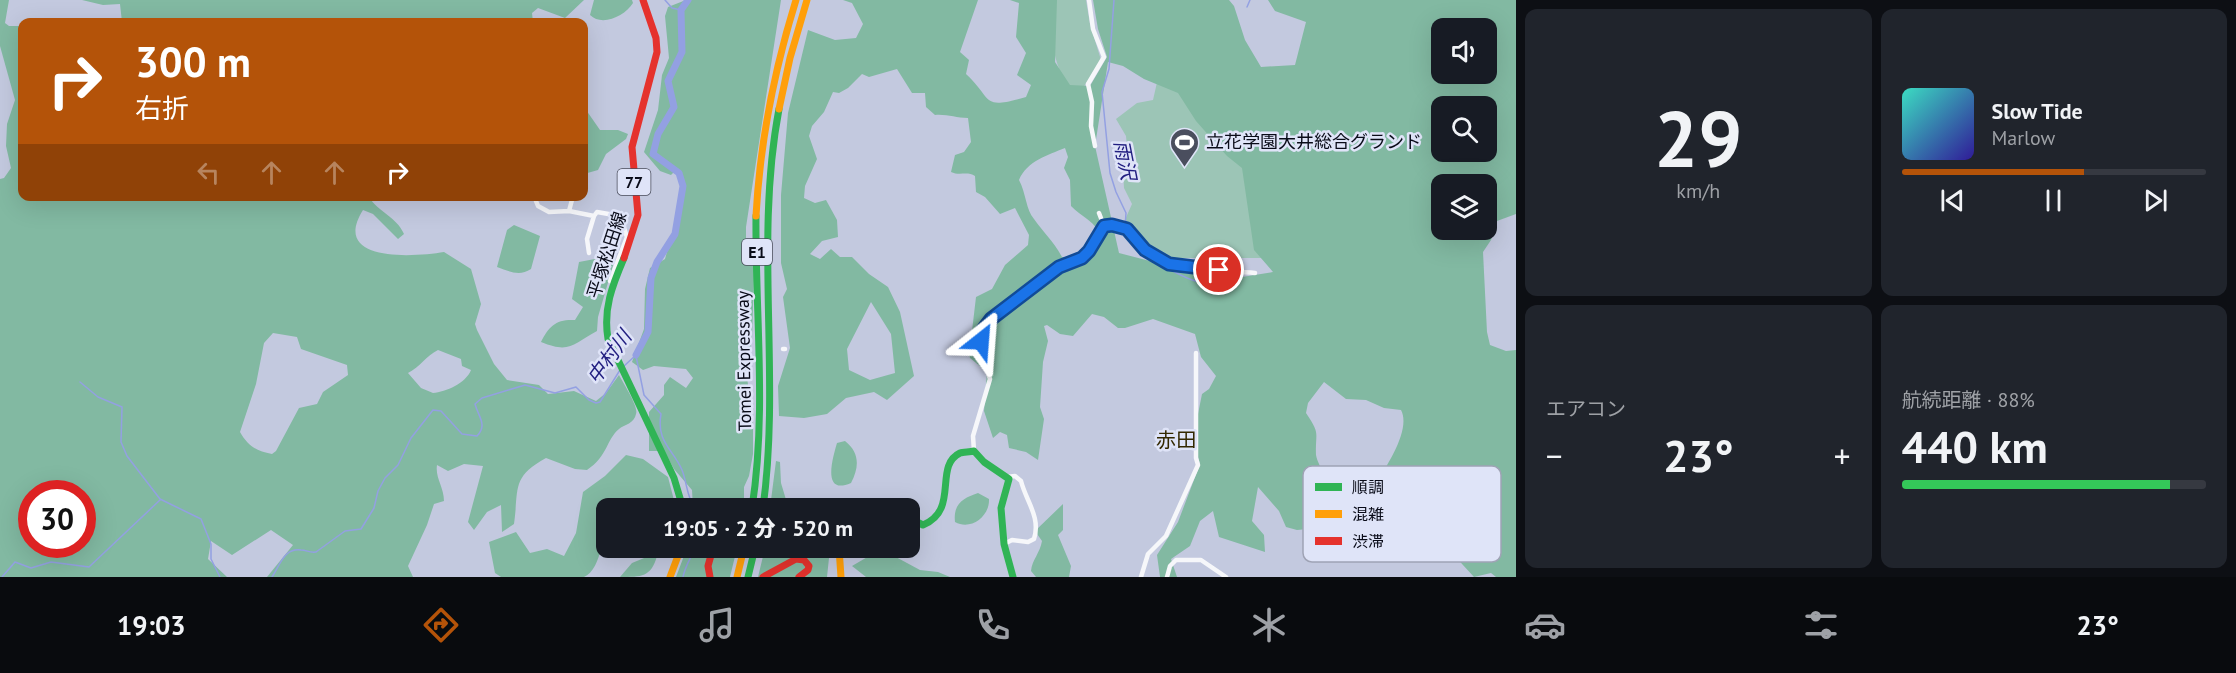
<!DOCTYPE html>
<html lang="ja">
<head>
<meta charset="utf-8">
<style>
  body { margin:0; font-family:"PT Sans","Noto Sans JP",sans-serif; background:#20242c; color:#f1f3f6; height:100vh; display:flex; flex-direction:column; font-size:22px; white-space:nowrap }
  * { box-sizing:border-box; margin:0 }
  p { font-size:20px; color:#9ea1a6 }
  .icon { flex:none; width:33px; height:33px; fill:none; stroke:currentColor; stroke-width:2; stroke-linecap:round; stroke-linejoin:round }
  .map { position:relative; flex:1; overflow:hidden }
  .sheet { display:flex; flex-direction:column; gap:9px; padding:9px; background:#0d0f14; width:720px }
  .sheet>* { flex:none }
  .guide { position:absolute; left:18px; top:18px; width:570px; height:183px; border-radius:12px; box-shadow:0 6px 24px #0002; background:#b45309; color:#fff; overflow:hidden }
  .tools { position:absolute; left:1431px; top:18px; display:grid; gap:12px }
  .tools a { display:grid; place-items:center; width:66px; height:66px; border-radius:12px; background:#171b24; box-shadow:0 6px 24px #0002; font-size:30px }
  .speed { position:absolute; left:18px; top:480px; display:flex; gap:12px; font-size:30px; font-weight:700; text-align:center }
  .speed>* { display:grid; place-content:center; width:78px; height:78px; border-radius:50%; background:#171b24; box-shadow:0 6px 24px #0002; line-height:1 }
  .speed .limit { border:9px solid #d22; background:#fff; color:#111 }
  .pin { position:absolute; display:grid; place-items:center; width:51px; height:51px; color:#fff; margin:-26px; border:3px solid #fff; border-radius:50%; box-shadow:0 2px 6px #0007 }
  .me { position:absolute; width:66px; margin:-33px; rotate:28deg; stroke-linejoin:round; filter:drop-shadow(0 0 4px #0008) }
  .turn { display:flex; align-items:center; gap:21px; height:126px; padding:0 18px; font-size:27px }
  .turn .icon { width:78px; height:78px; stroke-width:2.5 }
  .turn b { display:block; font-size:42px; line-height:51px }
  .lanes { display:flex; align-items:center; height:57px; padding:0 18px; background:#0003; justify-content:center; gap:30px; direction:ltr }
  .lanes .off { opacity:.35 }
  .big { font-size:45px; font-weight:800; line-height:1.1 }
  .sheet .card { flex:1; display:flex; flex-direction:column; justify-content:center; gap:9px; min-width:0; padding:0 21px; border-radius:12px; background:#20242c }
  .sheet .dial { align-items:center; gap:0 }
  .dial b { font-size:78px; line-height:1 }
  .song { display:flex; align-items:center; gap:18px }
  .cover { width:72px; height:72px; border-radius:9px; background:linear-gradient(135deg,hsl(170 70% 55%),hsl(250 70% 35%)) }
  .played { height:6px; border-radius:3px; background:linear-gradient(90deg,#b45309 60%,#363941 60%) }
  .keys { display:flex; justify-content:space-around; direction:ltr }
  .heat { display:flex; justify-content:space-between; align-items:center; font-size:33px; direction:ltr }
  .charge { height:9px; border-radius:4px; background:linear-gradient(90deg,#34c759 88%,#363941 0) }
  .sheet .tiles { flex:1; display:grid; gap:9px; grid-template-columns:repeat(2,1fr) }
  .trip { position:absolute; left:596px; top:498px; width:324px; height:60px; border-radius:12px; background:#171b24; box-shadow:0 6px 24px #0002; font-weight:800; line-height:60px; text-align:center }
  .menu { display:flex; height:96px; justify-content:space-around; align-items:center; background:#090b0e; color:#9ea1a6 }
  .menu .icon { width:42px; height:42px }
  .menu .current { color:#b45309 }
  .menu b { font-size:27px; color:#f1f3f6 }
  main { display:flex; flex:1; min-height:0 }
  .map>svg:first-child { display:block }
</style>
</head>
<body>
<main>
<div class="map">
<svg width="1516" height="577" viewBox="0 0 1516 577">
  <rect width="100%" height="100%" fill="#c3c9df"/>
  <path fill="#9cc5b6" d="M1054,0H1086L1090,24L1101,60L1083,88L1068,86C1049,55 1052,34 1054,0Z
    M1158,78L1185,95L1245,165L1262,258H1172L1147,248L1124,222L1132,204L1124,188L1123,171L1128,156L1126,136L1116,119L1137,103L1153,100Z"/>
  <path fill="#82b9a2" fill-rule="evenodd" d="M0,0H9L5,23L9,26H22V196L369,197C378,212 397,217 404,234L398,239L373,214L363,210C330,263 414,257 444,252L471,269L481,304L475,324L477,330L494,364L507,380L539,385L548,394L574,391L596,401L606,393L619,375C623,383 639,407 636,414C634,424 625,424 619,429C606,440 608,456 587,470L575,469L546,458C511,477 519,489 514,524L502,532L501,505L487,512L474,530L468,522L483,466L464,464L448,471L437,465C435,478 444,487 444,501L434,504L427,525L408,566L413,577H267L293,545L271,530L232,555L211,541L208,559L227,577H0V179L4,178L11,168L6,146L7,124L15,100L0,46ZM273,333L297,337L301,349L347,365L348,375L323,392L317,404L299,408L276,451L272,454C256,451 248,446 240,432L256,384L264,343ZM438,350L461,359L462,366L471,370C466,383 446,392 433,393L421,388L408,373C420,367 426,356 438,350ZM32,494H82V544H32Z
    M82,0H584L565,18L538,8L532,13L533,22H122L120,4L103,5Z
    M594,0H632L633,3C625,16 602,27 590,15Z
    M686,0H781L746,227V238L753,258L754,271L752,340L746,369L753,424V454L749,476L744,487V508H693L692,490L674,469L664,451H649V412L664,395V385L670,377L686,388L693,378L686,369L654,366L643,370L632,362L644,329L645,289L650,268L665,259L681,202L682,176L675,171L671,175L660,171L644,152L658,110L662,75L669,58L665,16L668,7Z
    M843,0H978L960,52L969,60L966,74C994,100 980,110 1026,97L1031,85L1017,75L1026,53L1016,37L1019,3L1010,0H1057L1055,62L1070,85L1090,86L1107,57L1098,29L1093,0H1229L1234,6L1245,40L1261,67L1295,65L1306,22L1275,11L1268,0H1516V214L1497,221L1491,240L1483,252L1487,332L1490,345L1506,351L1516,350V577H1496L1491,573L1474,577L1429,528L1407,523L1394,499L1377,501L1370,499L1362,509L1329,513L1319,528L1297,530L1286,527L1279,511L1258,487L1252,521L1264,535L1265,552L1219,537L1213,511L1200,521L1190,546L1171,559L1177,577H1160L1157,555L1178,522L1200,464L1193,439L1202,394L1209,389L1216,376L1201,357L1195,334L1153,319L1125,328H1118L1104,317L1092,314L1073,336L1060,334L1047,325L1044,326L1048,341L1043,362L1040,407L1044,419L1038,460L1026,452L1009,448L1007,435L1000,432L993,438L984,411L987,372L970,358L966,346L972,331L976,297L992,289L1005,265L1028,245L1029,235L1015,208L1000,214L985,197L976,192L975,176C968,171 959,176 951,172L955,155L964,152L971,142L968,118C956,118 947,114 935,115L926,107L925,93H912L897,69L869,77L862,74L848,88L839,93L833,92L824,112L812,126L809,136L817,159L805,186L804,198L815,203L826,200L837,220L838,237L822,241L810,254L820,259L831,249L840,257H852L869,274L888,287L900,312L914,376L887,400L874,392L846,398L827,414L804,418L779,416L778,386L790,348L783,297L787,289L781,263V195L788,113L808,30L835,40L856,38L863,24L852,3ZM1442,28H1486V74H1442ZM1108,62L1123,66L1144,79L1178,93L1196,121L1227,156L1242,168L1254,250L1273,272L1223,280L1119,253L1095,146ZM1442,106H1486V152H1442ZM1065,148L1068,157L1064,168L1070,180L1071,206C1082,217 1096,222 1102,237C1092,249 1079,258 1062,257C1054,242 1044,233 1034,219C1026,210 1026,193 1019,180C1027,161 1048,155 1065,148ZM1442,184H1486V230H1442ZM871,302L891,334L895,373L870,380L849,370L847,349ZM1324,382L1346,399L1366,400L1384,408L1401,410C1411,429 1388,464 1378,480L1359,471L1324,474C1321,468 1317,461 1316,455C1315,432 1321,435 1306,413L1308,403Z
    M584,107L600,130H618L628,134L626,139L606,154L598,170L584,174Z
    M514,225L540,236L531,269C519,277 509,271 497,267L507,230Z
    M616,255L598,317L597,331C573,344 570,354 541,342C549,326 556,319 575,320L583,307L572,299L579,262Z
    M845,441C859,452 860,466 851,483C821,496 833,457 837,443Z
    M626,455L643,459L668,477L676,508H606C606,525 602,570 584,577C575,577 515,577 501,577L495,573L489,542L516,532L530,553L547,549L564,556L576,533L583,492L605,476Z
    M776,461L780,462L781,483L787,503L786,508H770Z
    M978,493L989,499C990,516 971,531 955,522C953,504 963,498 978,493Z
    M1063,504V530L1058,535L1071,566L1069,577H1036L1031,571C1032,560 1040,553 1042,541L1035,531Z
    M687,548H737L730,577H676Z
    M765,548H823L829,558L827,577H758Z
    M881,549L920,570L938,572L950,577H866L852,566Z
    M649,556H657C651,577 642,577 620,577L632,563Z"/>
  <g fill="none" stroke-linecap="round" stroke-linejoin="round">
    <path stroke="#93a0e2" stroke-width="1.5" d="M665,0L672,8L681,10
      M1114,0L1109,69L1102,92L1110,173L1116,192L1126,213L1125,228
      M1247,7L1250,0
      M1124,232C1133,250 1179,277 1199,282
      M636,356L644,395L661,414C656,442 673,449 682,470C687,482 687,499 695,508
      M624,366L636,355
      M80,382L98,397L122,407L121,442L127,456L160,499L201,519L211,544V559L220,577
      M2,577L15,562L31,568L51,562L89,567L160,500
      M272,577C280,566 283,548 301,550C307,550 309,553 316,552L345,531L361,529L374,508L378,491L385,478L398,465L411,438L433,410L441,411L462,434L477,436C488,425 478,416 475,404L482,398L525,385L555,393L576,387L589,400L596,403L600,402L620,370
      M683,577C685,566 691,558 695,548"/>
    <path stroke="#93a0e2" stroke-width="7" d="M636,355L648,332L651,278L657,262L675,234L683,186L679,173L653,154L658,134L674,107L668,81L682,52L681,10L688,0"/>
    <path stroke="#f6f7fa" stroke-width="4.5" d="M1089,0L1093,29L1104,57L1088,84L1092,102L1091,126L1095,146
      M534,196L538,206L549,212L569,211L594,216L597,212L620,216L627,237L610,281L614,283
      M569,211L573,196
      M1104,226C1134,222 1136,247 1159,260C1184,272 1227,270 1255,273
      M589,253L587,239L594,216
      M783,349H785
      M974,451L973,436L990,379L981,353V335L984,327L995,315L1059,267L1086,255L1104,226L1099,213
      M1004,544L1012,540L1028,542L1034,539C1041,517 1026,501 1021,481L1015,476L1007,477
      M1141,577L1148,554L1166,536L1198,465L1196,458V353
      M1167,577L1170,566L1176,560H1201L1226,577"/>
    <path stroke="#30b455" stroke-width="7" d="M624,258C612,286 603,309 608,339L674,478L683,508
      M752,508C767,410 755,314 756,216
      M763,508C781,375 754,241 779,109
      M909,518L923,525C960,510 933,466 960,453C963,452 970,452 974,451L984,462L1009,479L1001,508L1004,544L1013,577
      M748,577L755,548"/>
    <path stroke="#ff9f0a" stroke-width="7" d="M779,109L790,58L807,0
      M756,216C760,142 774,71 796,0
      M839,548L841,577
      M670,577L681,548
      M737,577L744,548"/>
    <path stroke="#e5322d" stroke-width="7" d="M624,258L638,215L632,147L657,52L656,38L643,0
      M880,508H889
      M710,577L708,566L713,548
      M763,577L796,559L804,560L809,566L808,570L799,577"/>
  </g>
  <g fill="none" stroke-linecap="round" stroke-linejoin="round">
    <defs>
      <path id="route" d="M981,341L982,331L991,319L1059,267L1082,258L1089,251L1104,226L1112,225L1127,229L1145,250L1169,264L1219,270"/>
    </defs>
    <use href="#route" stroke="#114b97" stroke-width="15"/>
    <use href="#route" stroke="#1a73e8" stroke-width="10"/>
  </g>
  <defs>
    <symbol id="stadium-pin" viewBox="-11 -11 22 30"><path d="M0 17L-7.5 6A9.5 9.5 0 1 1 7.5 6Z" fill="#4a4e5e" stroke="#dfe4f8"/><path d="M0-5a6.5 5 0 1 0 0 10a6.5 5 0 1 0 0-10ZM-3.5-1.8h7v3.6h-7Z" fill="#fff"/></symbol>
  </defs>
  <g fill-rule="evenodd">
    <use href="#stadium-pin" x="1168" y="126" width="33" height="45"/>
  </g>
  <g text-anchor="middle" stroke-width="5" stroke-linejoin="round" paint-order="stroke">
    <g fill="#dfe4f8" stroke="#494c5b" stroke-width="1.5">
      <rect x="617.5" y="169" width="33" height="26" rx="4.5"/>
      <rect x="742" y="239" width="30" height="26" rx="4.5"/>
    </g>
    <g font-size="16" font-weight="bold" fill="#090b18">
      <text x="634" y="188">77</text>
      <text x="757" y="258">E1</text>
    </g>
    <g font-size="18" fill="#090b18" stroke="#dfe4f8" text-anchor="start">
      <text x="1206" y="148">立花学園大井総合グランド</text>
    </g>
    <g font-size="18" fill="#090b18" stroke="#dfe4f8">
      <text transform="translate(607 255) rotate(-72)" y="6">平塚松田線</text>
      <text transform="translate(744 361) rotate(-91)" y="6">Tomei Expressway</text>
    </g>
    <g font-size="20" font-style="italic" fill="#211e80" stroke="#dfe4f8">
      <text transform="translate(1125 160) rotate(79)" y="7">雨沢</text>
      <text transform="translate(609 357) rotate(-54)" y="7">中村川</text>
    </g>
    <g font-size="20" fill="#332800" stroke="#dfe4f8">
      <text x="1176" y="447">赤田</text>
    </g>
  </g>
  <rect x="1303" y="466" width="198" height="96" rx="9" fill="#dfe4f8" stroke="#9fa3b5" stroke-width="1.5"/>
  <rect x="1315" y="483" width="27" height="8" fill="#30b455"/>
  <rect x="1315" y="510" width="27" height="8" fill="#ff9f0a"/>
  <rect x="1315" y="537" width="27" height="8" fill="#e5322d"/>
  <g font-size="16" fill="#090b18">
    <text x="1352" y="493">順調</text>
    <text x="1352" y="520">混雑</text>
    <text x="1352" y="547">渋滞</text>
  </g>
</svg>
<div class="tools">
<a><svg class="icon" aria-label="sound" viewBox="0 0 24 24"><path d="M4 9h4l5-4v14l-5-4H4zM17 9q2 3 0 6"/></svg></a>
<a><svg class="icon" aria-label="search" viewBox="0 0 24 24"><circle cx="10" cy="10" r="6"/><path d="M15 15l6 6"/></svg></a>
<a><svg class="icon" aria-label="layers" viewBox="0 0 24 24"><path d="M12 4l9 5-9 5-9-5zM3 14l9 5 9-5"/></svg></a>
</div>
<div class="speed"><div class="limit">30</div></div>
<div class="pin" style="left:1219px;top:270px;background:#d93025"><svg class="icon" aria-label="arrive" viewBox="0 0 24 24"><path d="M6 21V4h12l-3 4 3 4H6"/></svg></div>
<svg class="me" style="left:981px;top:341px" viewBox="-20 -20 40 40"><path d="M0-17L14 15 0 8-14 15z" fill="#1a73e8" stroke="#fff" stroke-width="4"/></svg>
<div class="trip">19:05 · 2 分 · 520 m</div>
<div class="guide">
<div class="turn"><svg class="icon" aria-label="right" viewBox="0 0 24 24"><path d="M7 20v-9h11M14 6l5 5-5 5"/></svg><div><b>300 m</b>右折</div></div>
<div class="lanes"><svg class="icon off" aria-label="left" viewBox="0 0 24 24"><path d="M17 20v-9H6M10 6l-5 5 5 5"/></svg><svg class="icon off" aria-label="ahead" viewBox="0 0 24 24"><path d="M12 20V5M6 11l6-6 6 6"/></svg><svg class="icon off" aria-label="ahead" viewBox="0 0 24 24"><path d="M12 20V5M6 11l6-6 6 6"/></svg><svg class="icon" aria-label="right" viewBox="0 0 24 24"><path d="M7 20v-9h11M14 6l5 5-5 5"/></svg></div>
</div>
</div>
<section class="sheet">
<div class="tiles">
<div class="card dial"><b>29</b><p>km/h</p></div>
<div class="card">
<div class="song"><i class="cover"></i><div><b>Slow Tide</b><p>Marlow</p></div></div>
<div class="played"></div>
<div class="keys"><svg class="icon" aria-label="previous" viewBox="0 0 24 24"><path d="M18 5L8 12l10 7zM5 5v14"/></svg><svg class="icon" aria-label="pause" viewBox="0 0 24 24"><path d="M8 5v14M16 5v14"/></svg><svg class="icon" aria-label="next" viewBox="0 0 24 24"><path d="M6 5l10 7-10 7zM19 5v14"/></svg></div>
</div>
<div class="card"><p>エアコン</p>
<div class="heat"><a>−</a><b class="big">23°</b><a>+</a></div>
</div>
<div class="card"><p>航続距離 · 88%</p><b class="big">440 km</b><div class="charge"></div></div>
</div>
</section>
</main>
<nav class="menu">
<b>19:03</b>
<svg class="icon current" aria-label="directions" viewBox="0 0 24 24"><path d="M12 3l9 9-9 9-9-9zM9 14v-3h6M13 9l2 2-2 2"/></svg>
<svg class="icon" aria-label="music" viewBox="0 0 24 24"><path d="M9 18V5l10-2v13"/><circle cx="6" cy="18" r="3"/><circle cx="16" cy="16" r="3"/></svg>
<svg class="icon" aria-label="phone" viewBox="0 0 24 24"><path d="M5 4h4l2 5-3 2q2 4 5 5l2-3 5 2v4C11 20 4 13 5 4z"/></svg>
<svg class="icon" aria-label="climate" viewBox="0 0 24 24"><path d="M12 3v18M4 7l16 10M4 17L20 7"/></svg>
<svg class="icon" aria-label="car" viewBox="0 0 24 24"><path d="M5 17H2v-5l4-1 3-4h7l3 4 3 1v5h-3M9 17h6M6 11h13"/><circle cx="7" cy="17" r="2"/><circle cx="17" cy="17" r="2"/></svg>
<svg class="icon" aria-label="filters" viewBox="0 0 24 24"><path d="M4 7h16M4 17h16"/><circle cx="9" cy="7" r="2"/><circle cx="15" cy="17" r="2"/></svg>
<b>23°</b>
</nav>
</body>
</html>
